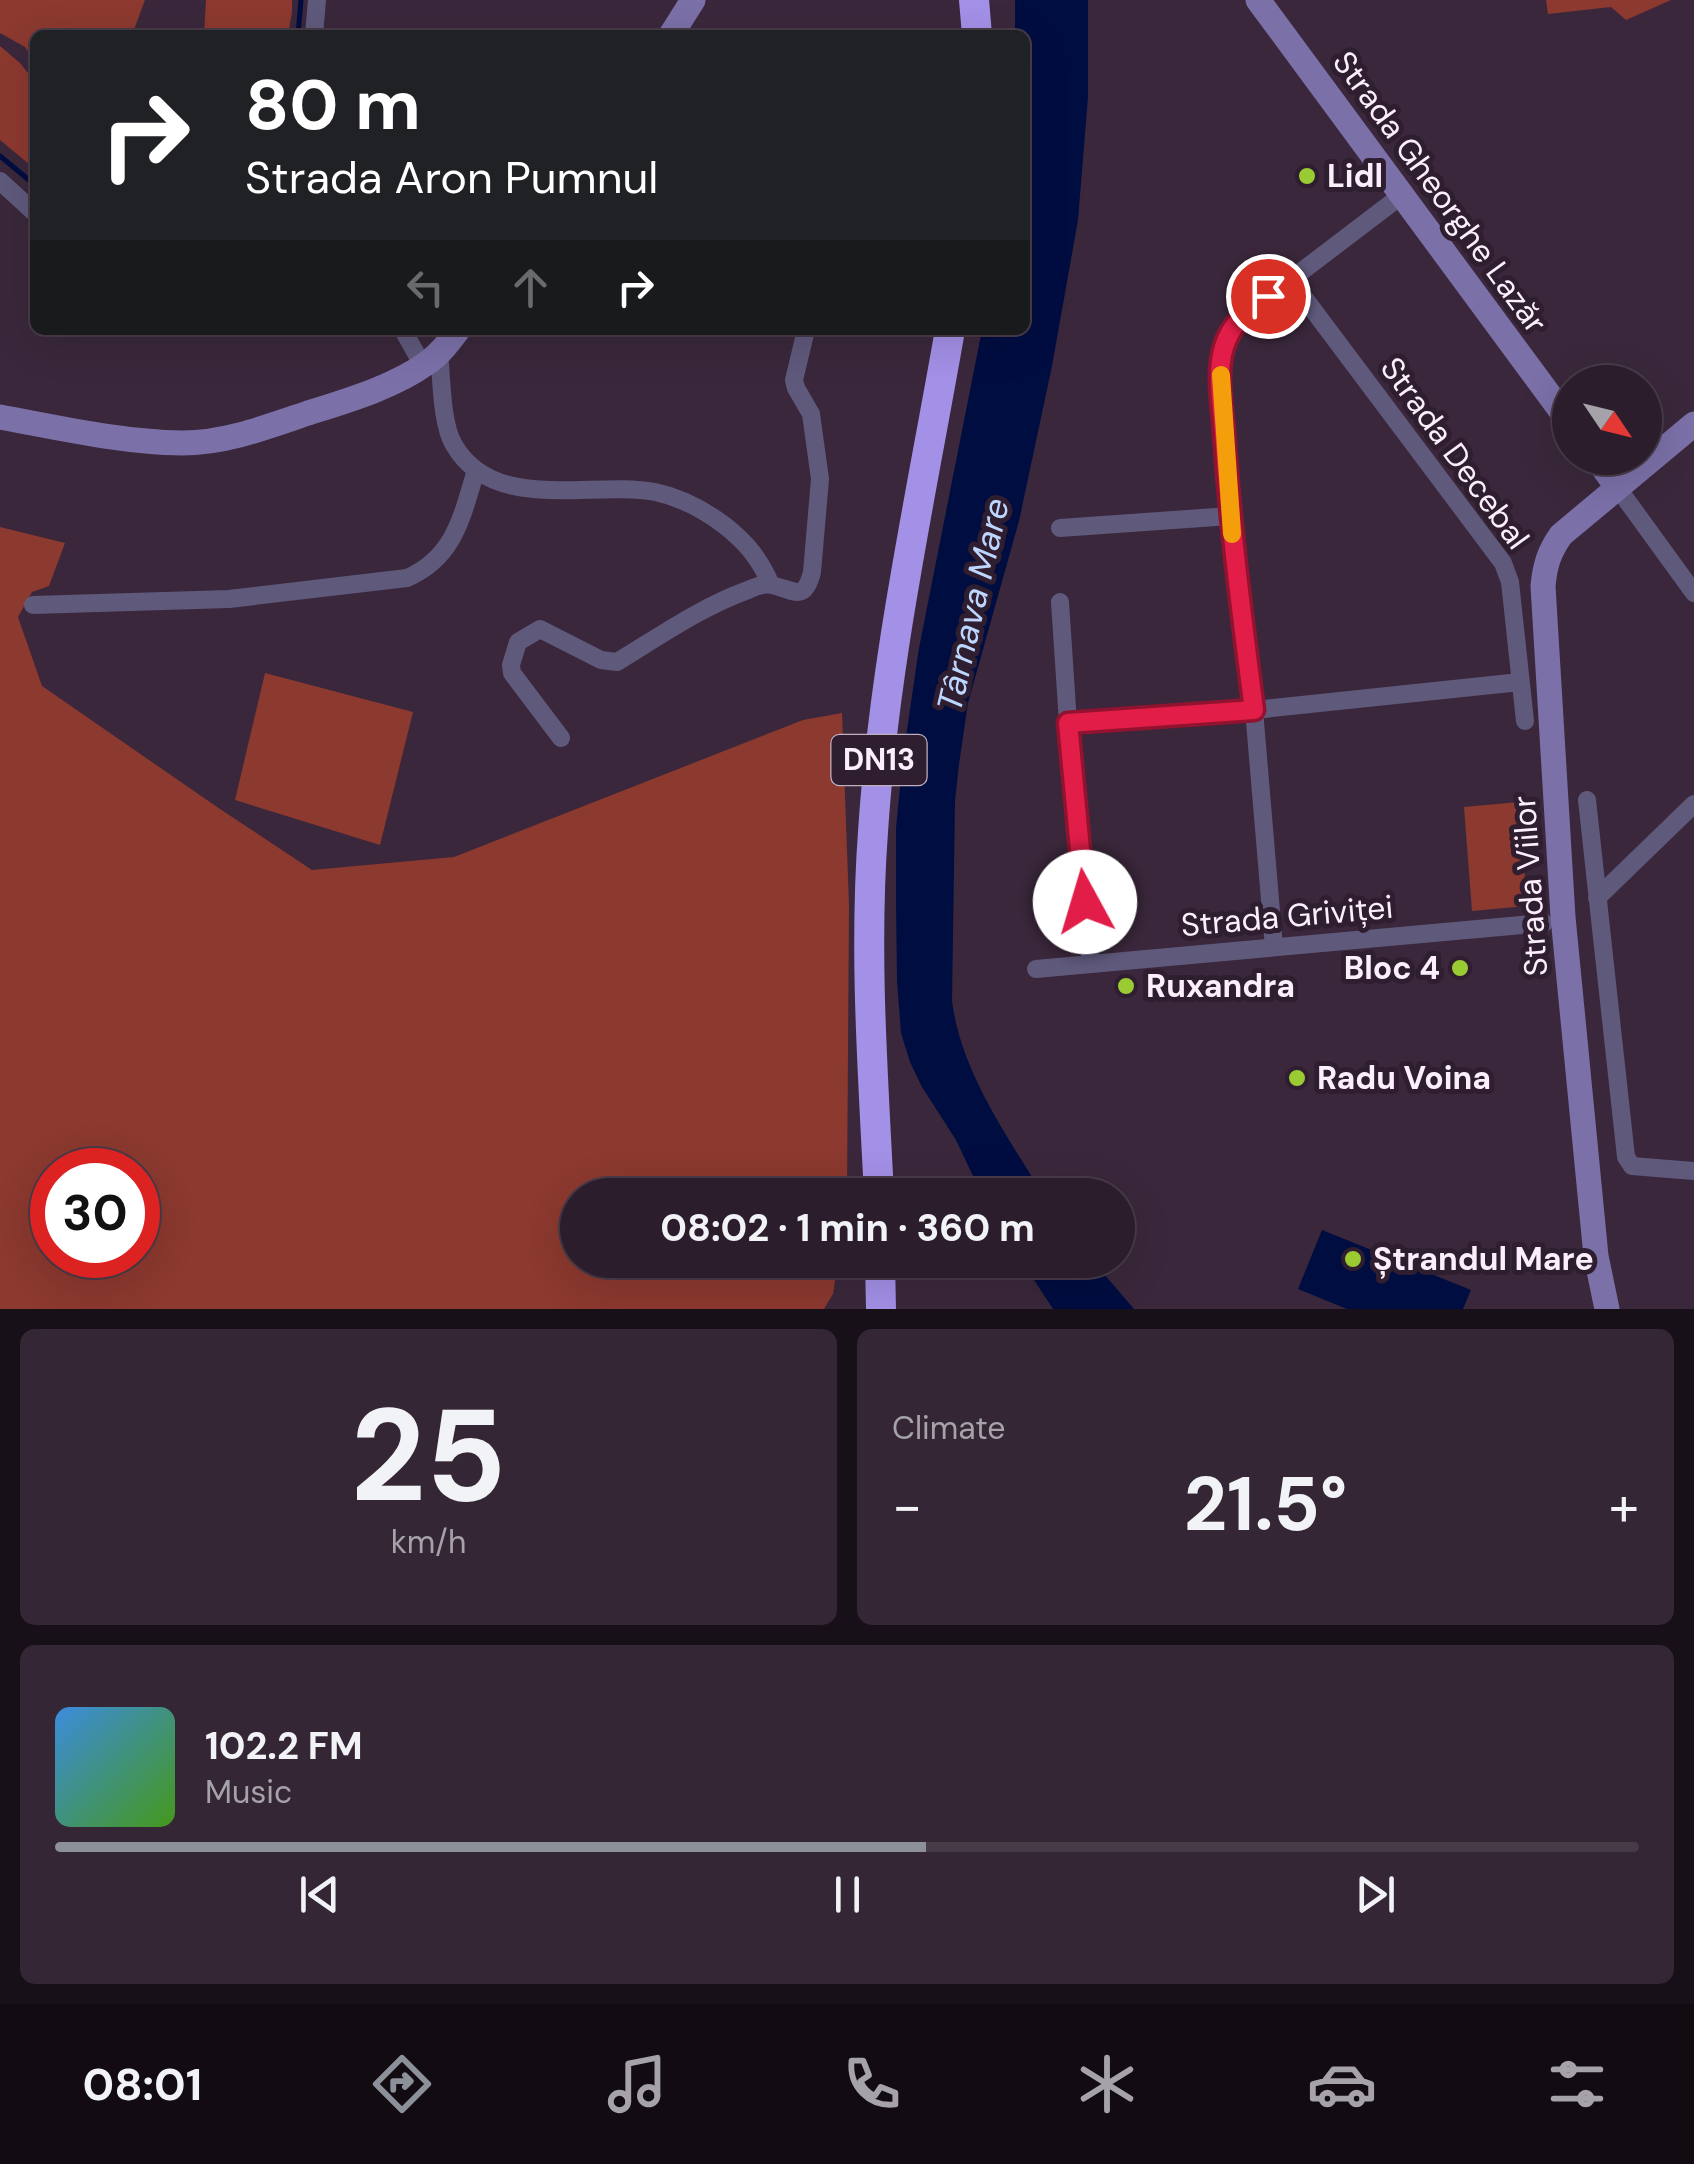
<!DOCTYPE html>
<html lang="en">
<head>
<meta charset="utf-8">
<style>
  body { margin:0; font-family:"DM Sans",sans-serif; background:#342634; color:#f1f3f6; height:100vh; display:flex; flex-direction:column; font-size:38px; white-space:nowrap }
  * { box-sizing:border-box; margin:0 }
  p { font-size:32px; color:#a6a2a9 }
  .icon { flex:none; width:55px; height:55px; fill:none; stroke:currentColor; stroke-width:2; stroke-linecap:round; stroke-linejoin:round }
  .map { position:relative; height:1309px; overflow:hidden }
  .side { display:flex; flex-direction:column; gap:20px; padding:20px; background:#181018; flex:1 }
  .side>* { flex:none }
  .banner { position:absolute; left:30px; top:30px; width:1000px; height:305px; border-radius:15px; box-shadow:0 10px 40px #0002,0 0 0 2px #483b48; background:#202124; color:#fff; overflow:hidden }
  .needle { width:65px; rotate:125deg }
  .fabs { position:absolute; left:1552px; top:365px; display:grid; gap:20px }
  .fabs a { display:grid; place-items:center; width:110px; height:110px; border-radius:50%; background:#2c1d2c; box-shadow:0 10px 40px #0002,0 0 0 2px #483b48; font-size:50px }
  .speed { position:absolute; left:30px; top:1148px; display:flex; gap:20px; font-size:50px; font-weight:700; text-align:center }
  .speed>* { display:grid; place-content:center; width:130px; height:130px; border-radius:50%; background:#2c1d2c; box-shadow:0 10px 40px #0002,0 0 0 2px #483b48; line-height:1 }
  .speed .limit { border:15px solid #d22; background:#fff; color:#111 }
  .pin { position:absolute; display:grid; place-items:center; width:85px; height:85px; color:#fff; margin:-42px; border:5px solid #fff; border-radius:50%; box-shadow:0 2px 10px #0007 }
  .me { position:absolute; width:110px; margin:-55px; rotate:354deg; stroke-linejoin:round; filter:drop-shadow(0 0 8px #0008) }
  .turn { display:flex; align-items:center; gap:35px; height:210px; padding:0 50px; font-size:45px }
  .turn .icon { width:130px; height:130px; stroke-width:2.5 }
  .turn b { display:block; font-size:70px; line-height:85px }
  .lanes { display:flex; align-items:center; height:95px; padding:0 50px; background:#0003; justify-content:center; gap:50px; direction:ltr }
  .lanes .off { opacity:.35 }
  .big { font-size:75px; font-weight:700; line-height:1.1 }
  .side .widget { flex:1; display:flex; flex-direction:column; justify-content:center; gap:15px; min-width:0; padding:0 35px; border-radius:15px; background:#342634 }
  .side .dial { align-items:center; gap:0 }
  .dial b { font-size:130px; line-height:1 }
  .song { display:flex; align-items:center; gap:30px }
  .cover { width:120px; height:120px; border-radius:15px; background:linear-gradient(135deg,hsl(210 70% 55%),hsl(100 70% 35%)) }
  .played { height:10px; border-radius:5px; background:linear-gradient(90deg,#8c9099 55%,#483b48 55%) }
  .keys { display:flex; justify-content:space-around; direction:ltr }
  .heat { display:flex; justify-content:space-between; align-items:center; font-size:55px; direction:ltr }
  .side .tiles { flex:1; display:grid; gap:20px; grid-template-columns:1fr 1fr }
  .widget:last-child { grid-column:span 2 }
  .trip { position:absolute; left:560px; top:1178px; width:575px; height:100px; border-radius:50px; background:#2c1d2c; box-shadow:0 10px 40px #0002,0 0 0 2px #483b48; font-weight:700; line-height:100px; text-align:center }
  .dock { display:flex; height:160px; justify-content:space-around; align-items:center; background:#120c12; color:#a6a2a9 }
  .dock .icon { width:70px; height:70px }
  .dock .on { color:#8c9099 }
  .dock b { font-size:45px; color:#f1f3f6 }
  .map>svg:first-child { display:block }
</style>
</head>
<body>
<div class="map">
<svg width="1694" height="1309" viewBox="0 0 1694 1309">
  <rect width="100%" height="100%" fill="#3a273b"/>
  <path fill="#8c392f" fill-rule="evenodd" d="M0,0H145L132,35H35V61L25,47L0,33Z
    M206,0H292V12L288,35H204Z
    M1546,0H1671L1626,20L1611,7L1548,14Z
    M0,46L20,63L35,82V169L0,140Z
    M0,527L65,543L49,586L32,592L18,617L42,686L220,809L312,870L454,857L803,720L842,713L849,905L847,1195H578V1260H838L833,1294L824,1309H0ZM52,1170H138V1255H52Z
    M265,673L413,712L380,845L235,800Z
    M1519,802L1527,906L1472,911L1464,807Z"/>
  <path fill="#000d40" d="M1015,0H1088V97L1078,220L1052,366L1019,521L968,703L959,764L955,801L952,1001C961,1072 1007,1135 1043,1195H982L956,1140L922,1087L910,1062L901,1033L897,981L896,904V828L903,757L919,648L982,330H1025V35H1015Z
    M1322,1230L1471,1290L1463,1309H1347L1298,1289Z
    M1021,1260H1092L1134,1309H1053Z"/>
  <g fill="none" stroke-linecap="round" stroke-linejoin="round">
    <path stroke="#000d40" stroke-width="5" d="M298,35L301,0
      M0,156L35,185"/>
    <path stroke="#5f597c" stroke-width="18" d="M314,35L317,0
      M0,181L35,213
      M1290,279L1503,563L1510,582L1525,721
      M403,330L423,366
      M439,354C442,379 441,423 454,445C494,514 591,480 655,492C680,497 704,510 724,525C746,542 760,559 771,585
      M1617,487L1694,593
      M1060,528L1230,516
      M1060,602L1068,723L1091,964
      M33,605L229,599L407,578C455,557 462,516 476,470
      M1068,723L1254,710L1520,682
      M561,738L512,673L511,665L518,642L540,629L601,660L617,662C660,636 701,607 748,590C755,587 763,583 771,585C793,589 804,604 812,572L820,479L811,414L796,388L794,380L806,330
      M1587,800L1626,1157L1632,1166L1694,1171
      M1597,898L1694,804
      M1274,947L1254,710L1230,516L1221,383V357L1225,343L1239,319L1402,195
      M1036,969L1544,923"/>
    <path stroke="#7b70a8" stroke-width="25" d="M1258,0L1570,423
      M671,35L693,0
      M0,417C60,428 120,442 182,443C225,443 267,427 308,413C346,401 394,387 427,363C440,354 449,342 458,330
      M1596,458L1617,487
      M1607,1309L1596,1256L1563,917L1543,586C1545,565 1549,552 1561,535L1694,424"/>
    <path stroke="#a390e7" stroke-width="30" d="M974,0L977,35
      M879,1195C873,1074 864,953 873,832C884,663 921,496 950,330
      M880,1260L881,1309"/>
  </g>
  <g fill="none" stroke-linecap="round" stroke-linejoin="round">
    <defs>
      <path id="route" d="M1085,902L1068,723L1254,710C1242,617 1230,525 1224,432C1222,405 1216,373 1224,347C1231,323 1249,310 1268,296"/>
    </defs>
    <use href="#route" stroke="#92132f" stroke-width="25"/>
    <use href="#route" stroke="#e11d48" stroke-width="18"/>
    <path stroke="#f59e0b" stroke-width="18" d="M1221,375L1232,534"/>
  </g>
  <g fill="#9bcb33" stroke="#2f1d30" stroke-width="4">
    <circle cx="1307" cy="176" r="10"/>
    <circle cx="1460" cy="968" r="10"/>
    <circle cx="1126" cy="986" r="10"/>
    <circle cx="1297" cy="1078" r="10"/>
    <circle cx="1353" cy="1259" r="10"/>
  </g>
  <g text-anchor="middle" stroke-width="10" stroke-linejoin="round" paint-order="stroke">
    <rect fill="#2f1d30" stroke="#beb0bf" stroke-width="2.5" x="831.5" y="735" width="95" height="50" rx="8"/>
    <g font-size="30" font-weight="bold" fill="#fceffc">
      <text x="879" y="770">DN13</text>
    </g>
    <g font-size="32" font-weight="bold" fill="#fceffc" stroke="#2f1d30" text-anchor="start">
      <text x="1327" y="187">Lidl</text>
      <text x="1440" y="979" text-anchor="end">Bloc 4</text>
      <text x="1146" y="997">Ruxandra</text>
      <text x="1317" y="1089">Radu Voina</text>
      <text x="1373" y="1270">Ștrandul Mare</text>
    </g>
    <g font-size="32" fill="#fceffc" stroke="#2f1d30">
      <text transform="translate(1440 192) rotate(54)" y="11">Strada Gheorghe Lazăr</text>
      <text transform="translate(1455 453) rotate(54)" y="11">Strada Decebal</text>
      <text transform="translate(1530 886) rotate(-94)" y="11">Strada Viilor</text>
      <text transform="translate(1287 916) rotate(-5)" y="11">Strada Griviței</text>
    </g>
    <g font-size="35" font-style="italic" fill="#bdd6fe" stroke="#2f1d30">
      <text transform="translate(973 605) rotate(-77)" y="12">Târnava Mare</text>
    </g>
  </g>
</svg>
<div class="fabs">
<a><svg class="needle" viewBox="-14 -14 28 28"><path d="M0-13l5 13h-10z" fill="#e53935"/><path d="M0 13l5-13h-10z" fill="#a6a2a9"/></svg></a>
</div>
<div class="speed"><div class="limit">30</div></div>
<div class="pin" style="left:1268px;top:296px;background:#d93025"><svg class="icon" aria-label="arrive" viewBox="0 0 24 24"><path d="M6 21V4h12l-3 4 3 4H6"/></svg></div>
<svg class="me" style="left:1085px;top:902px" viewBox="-20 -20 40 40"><circle r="19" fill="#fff"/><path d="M0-13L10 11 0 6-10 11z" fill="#e11d48"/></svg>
<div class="trip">08:02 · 1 min · 360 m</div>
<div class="banner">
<div class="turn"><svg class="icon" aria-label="right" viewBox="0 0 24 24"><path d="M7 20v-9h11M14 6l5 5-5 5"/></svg><div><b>80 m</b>Strada Aron Pumnul</div></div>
<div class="lanes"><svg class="icon off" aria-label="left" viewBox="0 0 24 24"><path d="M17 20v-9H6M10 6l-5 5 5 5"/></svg><svg class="icon off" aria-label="ahead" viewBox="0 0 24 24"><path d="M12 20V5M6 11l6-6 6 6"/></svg><svg class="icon" aria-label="right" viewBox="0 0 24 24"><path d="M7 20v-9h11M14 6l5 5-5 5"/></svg></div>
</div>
</div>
<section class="side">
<div class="tiles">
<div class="widget dial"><b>25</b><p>km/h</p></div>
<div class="widget"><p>Climate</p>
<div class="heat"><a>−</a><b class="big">21.5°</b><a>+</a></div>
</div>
<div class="widget">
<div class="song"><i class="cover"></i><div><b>102.2 FM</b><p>Music</p></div></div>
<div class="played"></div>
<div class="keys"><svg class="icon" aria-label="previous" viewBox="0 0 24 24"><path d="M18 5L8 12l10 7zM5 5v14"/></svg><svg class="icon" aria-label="pause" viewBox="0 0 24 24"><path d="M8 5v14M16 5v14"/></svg><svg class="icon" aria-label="next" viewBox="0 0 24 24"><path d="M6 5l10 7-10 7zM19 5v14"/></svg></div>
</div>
</div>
</section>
<nav class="dock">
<b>08:01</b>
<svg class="icon on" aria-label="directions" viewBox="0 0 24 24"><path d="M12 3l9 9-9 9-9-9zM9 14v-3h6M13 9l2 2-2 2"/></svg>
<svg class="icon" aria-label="music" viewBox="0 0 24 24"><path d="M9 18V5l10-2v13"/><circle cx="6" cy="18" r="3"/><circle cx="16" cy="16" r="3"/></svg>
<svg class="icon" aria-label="phone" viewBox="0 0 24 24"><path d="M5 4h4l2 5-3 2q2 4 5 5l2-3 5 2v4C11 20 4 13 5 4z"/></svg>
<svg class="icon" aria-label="climate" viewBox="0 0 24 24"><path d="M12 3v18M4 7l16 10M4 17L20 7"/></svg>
<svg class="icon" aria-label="car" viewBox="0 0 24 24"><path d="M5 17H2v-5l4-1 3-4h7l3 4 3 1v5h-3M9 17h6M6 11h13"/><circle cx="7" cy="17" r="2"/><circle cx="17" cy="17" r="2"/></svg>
<svg class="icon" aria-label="filters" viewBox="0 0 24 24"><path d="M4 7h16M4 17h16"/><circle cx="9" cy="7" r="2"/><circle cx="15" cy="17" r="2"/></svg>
</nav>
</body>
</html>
